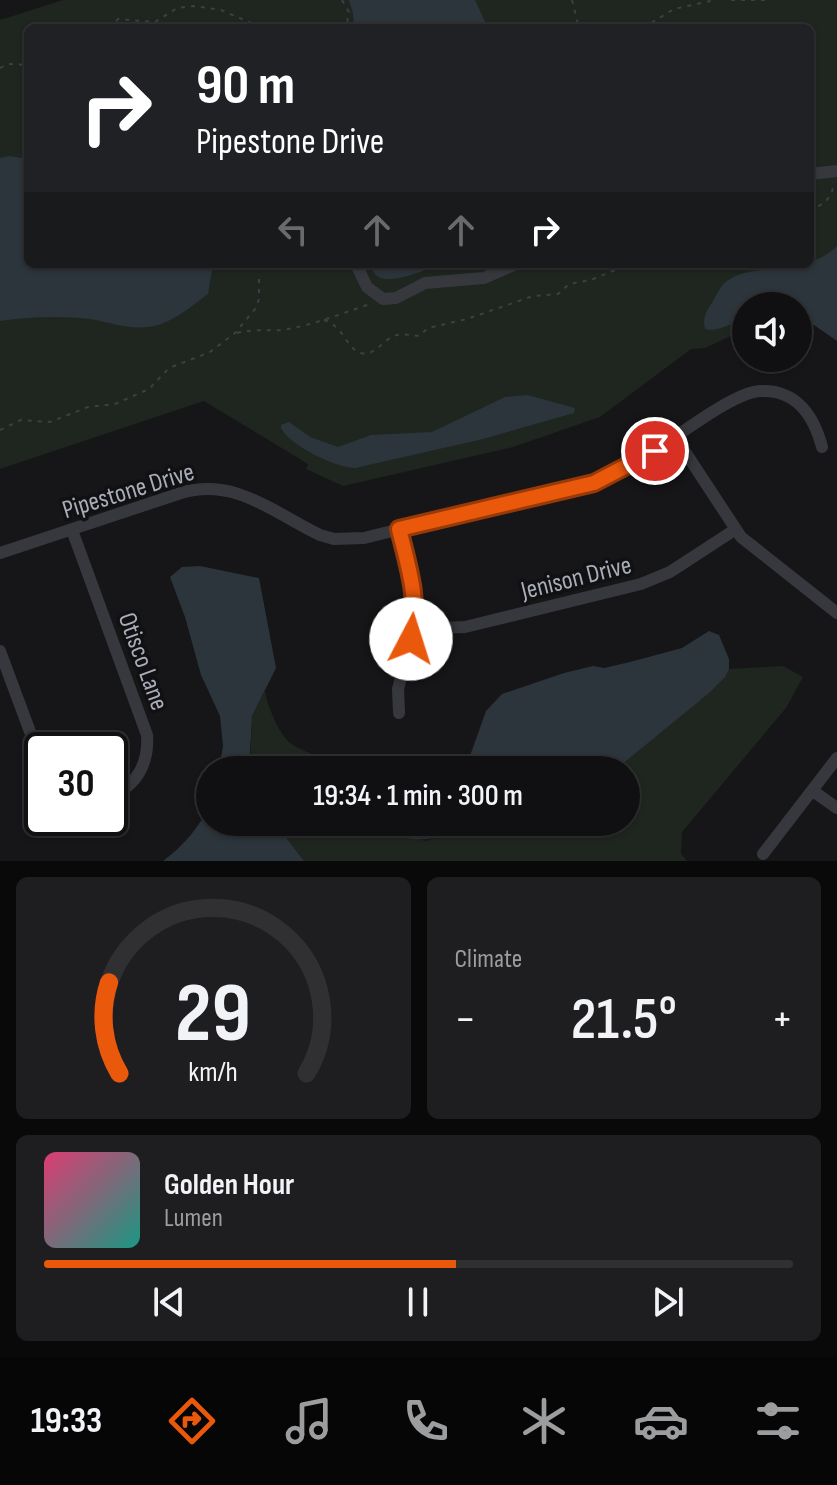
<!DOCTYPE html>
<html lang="en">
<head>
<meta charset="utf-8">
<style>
  body { margin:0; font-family:"Sofia Sans Condensed",sans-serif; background:#1e1e20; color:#f1f3f6; height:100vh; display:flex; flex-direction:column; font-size:30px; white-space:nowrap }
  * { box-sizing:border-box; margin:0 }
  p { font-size:26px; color:#9c9d9f }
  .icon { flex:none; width:44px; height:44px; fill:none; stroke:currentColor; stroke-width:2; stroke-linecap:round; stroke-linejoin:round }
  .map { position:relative; height:861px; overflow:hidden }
  .details { display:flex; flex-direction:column; gap:16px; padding:16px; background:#09090a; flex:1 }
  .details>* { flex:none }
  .banner { position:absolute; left:24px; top:24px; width:790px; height:244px; border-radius:12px; box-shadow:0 2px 6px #0004,0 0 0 2px #303032; background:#202124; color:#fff; overflow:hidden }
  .buttons { position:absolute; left:732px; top:292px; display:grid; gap:16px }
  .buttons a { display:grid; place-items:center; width:80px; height:80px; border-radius:50%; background:#101012; box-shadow:0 2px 6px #0004,0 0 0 2px #303032; font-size:40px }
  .speed { position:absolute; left:24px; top:732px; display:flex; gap:16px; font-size:40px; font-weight:700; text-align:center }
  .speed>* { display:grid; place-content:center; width:104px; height:104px; border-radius:50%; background:#101012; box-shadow:0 2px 6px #0004,0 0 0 2px #303032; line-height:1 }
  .speed .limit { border:4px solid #111; border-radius:12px; background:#fff; color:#111 }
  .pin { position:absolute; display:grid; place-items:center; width:68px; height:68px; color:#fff; margin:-34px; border:4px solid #fff; border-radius:50%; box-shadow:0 2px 8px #0007 }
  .me { position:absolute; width:88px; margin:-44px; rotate:5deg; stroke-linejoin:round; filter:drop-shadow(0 0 6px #0008) }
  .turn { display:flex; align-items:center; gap:28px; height:168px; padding:0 40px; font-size:36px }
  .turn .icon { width:104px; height:104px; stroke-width:2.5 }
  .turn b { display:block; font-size:56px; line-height:68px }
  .lanes { display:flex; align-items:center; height:76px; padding:0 40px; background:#0003; justify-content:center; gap:40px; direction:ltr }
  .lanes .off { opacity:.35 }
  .big { font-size:60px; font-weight:600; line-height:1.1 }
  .details .card { flex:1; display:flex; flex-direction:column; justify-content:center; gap:12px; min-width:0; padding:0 28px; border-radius:12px; background:#1e1e20 }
  .details .dial { align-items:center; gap:0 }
  .dial svg { height:208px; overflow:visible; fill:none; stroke:#303032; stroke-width:7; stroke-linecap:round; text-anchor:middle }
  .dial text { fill:#f1f3f6; stroke:none }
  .song { display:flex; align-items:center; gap:24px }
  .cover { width:96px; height:96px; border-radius:12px; background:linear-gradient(135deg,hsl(340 70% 55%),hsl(170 70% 35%)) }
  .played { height:8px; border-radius:4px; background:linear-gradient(90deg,#ea580c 55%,#303032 55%) }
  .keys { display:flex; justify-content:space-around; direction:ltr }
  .heat { display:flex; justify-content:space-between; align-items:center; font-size:44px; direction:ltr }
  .details .tiles { flex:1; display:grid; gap:16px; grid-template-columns:1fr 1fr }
  .card:last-child { grid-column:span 2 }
  .trip { position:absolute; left:196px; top:756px; width:444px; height:80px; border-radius:40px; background:#101012; box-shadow:0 2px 6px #0004,0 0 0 2px #303032; font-weight:600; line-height:80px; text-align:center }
  .tab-bar { display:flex; height:128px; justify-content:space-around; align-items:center; background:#060607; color:#9c9d9f }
  .tab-bar .icon { width:56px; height:56px }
  .tab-bar .selected { color:#ea580c }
  .tab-bar b { font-size:36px; color:#f1f3f6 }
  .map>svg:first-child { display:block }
</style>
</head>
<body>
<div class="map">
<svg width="837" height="861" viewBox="0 0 837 861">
  <rect width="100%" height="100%" fill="#161618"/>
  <path fill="#1e261f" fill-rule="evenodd" d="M63,0H837V287L746,306V329L705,348L691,349L600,417L513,447L343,486L306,469L308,464L204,401L0,469V20ZM28,28H810V264H28Z
    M783,666L803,677L786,708L682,832L681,854L687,861H304L274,822H372L425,841L489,822H626V770H615L729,669Z
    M265,691C267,705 279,734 290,743C307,755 314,749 325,770H250L252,716Z"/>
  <path fill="#2c353c" d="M349,0H475L488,28H354L353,13Z
    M9,156L28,159V264H213L208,294C193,305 178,318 161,324C133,334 108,320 81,318C53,316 27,317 0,321V158Z
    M837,246V341L814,325L798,321V306H746V320C733,321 717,333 705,329C702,318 707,310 713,301C717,294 721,285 727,281C757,260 805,278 837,246Z
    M368,264H439C428,270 393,283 381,278C375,276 371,269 368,264Z
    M527,395L575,408L574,413L483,439L355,468C336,468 289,445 281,428V425L289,422L310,437L338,447L371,435L432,432L505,397Z
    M200,566L259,578L276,668L252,716L249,770H219L223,746L220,716L201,675L185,617L170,577L182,567Z
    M709,631L719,635L729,659V669L725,677L709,693L615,770H458L471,753L486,711L502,694L564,673L593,666L604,668L630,662L682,648Z
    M210,804V822H274L304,861H163C183,846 199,828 210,804Z
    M372,822H491C440,834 422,854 372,822Z"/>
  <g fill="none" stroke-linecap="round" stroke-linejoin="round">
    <path stroke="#3d3f44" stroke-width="2" stroke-dasharray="4 6" stroke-linecap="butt" d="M342,0L349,12L346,28
      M572,0L579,28
      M731,0H766
      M109,28L118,19L155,22L177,8L194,6L221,10L263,28
      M643,28L674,9L715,0
      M0,68L8,64L28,65
      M810,212C823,203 834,199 833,182
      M324,320C344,326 346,349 361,353C374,357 383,340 394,336C401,333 411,335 419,336L428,328L467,319L533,296L558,294L569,284L591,280L630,264
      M237,333C256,328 270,332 288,329C316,324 343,313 370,304
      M0,430L21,420L50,422L88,407L115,404L149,389L169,368L210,352L235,333L256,308L259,299V276"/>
    <path stroke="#37383d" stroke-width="12" d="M810,174L837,171
      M356,264L367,287L383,299L396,298L425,283L484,278L516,264
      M676,438L741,537L837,613
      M72,530L147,735C149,763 137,786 110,796
      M0,553L181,493C235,477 274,513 320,535L334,539L364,538C413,526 463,514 512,503C554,493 596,486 634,464C665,447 729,393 760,391C796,389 814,416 822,447
      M415,623L440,628L465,627L641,584L670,572L736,529
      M0,651L42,764
      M399,713L398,689L415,623V606L399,529
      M813,791L837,808
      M763,854L837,758"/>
  </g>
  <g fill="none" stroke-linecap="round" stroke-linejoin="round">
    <defs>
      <path id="route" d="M411,639C420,601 408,566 399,529L594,483L655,451"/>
    </defs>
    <use href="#route" stroke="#983908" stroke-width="20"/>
    <use href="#route" stroke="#ea580c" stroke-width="14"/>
  </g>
  <g text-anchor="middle" stroke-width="7" stroke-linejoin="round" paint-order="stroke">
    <g font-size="26" fill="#a8adb8" stroke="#111113">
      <text transform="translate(128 490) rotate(-17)" y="9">Pipestone Drive</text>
      <text transform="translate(576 577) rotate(-14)" y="9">Jenison Drive</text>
      <text transform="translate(144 661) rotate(70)" y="9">Otisco Lane</text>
    </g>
  </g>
</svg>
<div class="buttons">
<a><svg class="icon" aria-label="sound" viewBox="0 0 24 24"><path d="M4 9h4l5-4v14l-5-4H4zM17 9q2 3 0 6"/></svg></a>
</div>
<div class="speed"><div class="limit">30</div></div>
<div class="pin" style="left:655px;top:451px;background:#d93025"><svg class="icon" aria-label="arrive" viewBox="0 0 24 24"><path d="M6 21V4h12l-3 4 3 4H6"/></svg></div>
<svg class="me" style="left:411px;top:639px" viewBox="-20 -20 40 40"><circle r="19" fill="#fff"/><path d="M0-13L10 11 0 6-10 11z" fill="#ea580c"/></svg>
<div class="trip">19:34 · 1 min · 300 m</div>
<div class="banner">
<div class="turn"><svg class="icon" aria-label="right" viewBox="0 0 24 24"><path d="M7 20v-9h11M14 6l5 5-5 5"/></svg><div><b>90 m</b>Pipestone Drive</div></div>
<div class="lanes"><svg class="icon off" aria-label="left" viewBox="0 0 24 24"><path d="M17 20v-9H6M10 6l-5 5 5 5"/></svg><svg class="icon off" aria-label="ahead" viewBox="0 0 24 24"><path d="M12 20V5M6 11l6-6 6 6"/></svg><svg class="icon off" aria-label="ahead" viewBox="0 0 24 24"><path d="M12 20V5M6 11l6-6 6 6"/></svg><svg class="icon" aria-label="right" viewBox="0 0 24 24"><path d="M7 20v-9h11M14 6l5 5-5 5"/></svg></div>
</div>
</div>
<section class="details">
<div class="tiles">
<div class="card dial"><svg viewBox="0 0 100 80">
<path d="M14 69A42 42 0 1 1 86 69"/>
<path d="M14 69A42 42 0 0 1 10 34" stroke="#ea580c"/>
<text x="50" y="56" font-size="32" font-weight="700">29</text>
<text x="50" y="72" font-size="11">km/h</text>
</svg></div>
<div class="card"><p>Climate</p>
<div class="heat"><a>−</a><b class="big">21.5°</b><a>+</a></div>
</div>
<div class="card">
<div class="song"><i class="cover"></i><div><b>Golden Hour</b><p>Lumen</p></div></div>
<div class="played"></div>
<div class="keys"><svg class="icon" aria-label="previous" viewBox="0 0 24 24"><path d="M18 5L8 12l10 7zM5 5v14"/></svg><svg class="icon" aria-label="pause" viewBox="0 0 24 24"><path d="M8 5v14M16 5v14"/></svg><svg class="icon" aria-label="next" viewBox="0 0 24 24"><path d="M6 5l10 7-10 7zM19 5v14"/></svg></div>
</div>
</div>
</section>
<nav class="tab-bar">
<b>19:33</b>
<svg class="icon selected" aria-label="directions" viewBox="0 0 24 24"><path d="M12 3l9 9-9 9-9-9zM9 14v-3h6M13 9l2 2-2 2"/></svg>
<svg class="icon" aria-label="music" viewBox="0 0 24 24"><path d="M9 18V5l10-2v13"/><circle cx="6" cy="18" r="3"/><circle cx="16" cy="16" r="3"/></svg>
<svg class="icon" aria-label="phone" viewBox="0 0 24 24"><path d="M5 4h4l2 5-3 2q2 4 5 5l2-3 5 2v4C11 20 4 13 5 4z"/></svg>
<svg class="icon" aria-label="climate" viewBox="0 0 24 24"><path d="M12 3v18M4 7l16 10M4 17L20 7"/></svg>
<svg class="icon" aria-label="car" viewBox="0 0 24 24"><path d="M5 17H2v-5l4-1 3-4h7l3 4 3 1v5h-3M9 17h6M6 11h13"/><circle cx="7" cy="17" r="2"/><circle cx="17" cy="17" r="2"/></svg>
<svg class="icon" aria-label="filters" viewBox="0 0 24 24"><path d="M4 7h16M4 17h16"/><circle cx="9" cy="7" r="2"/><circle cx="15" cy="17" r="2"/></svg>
</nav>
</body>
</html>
